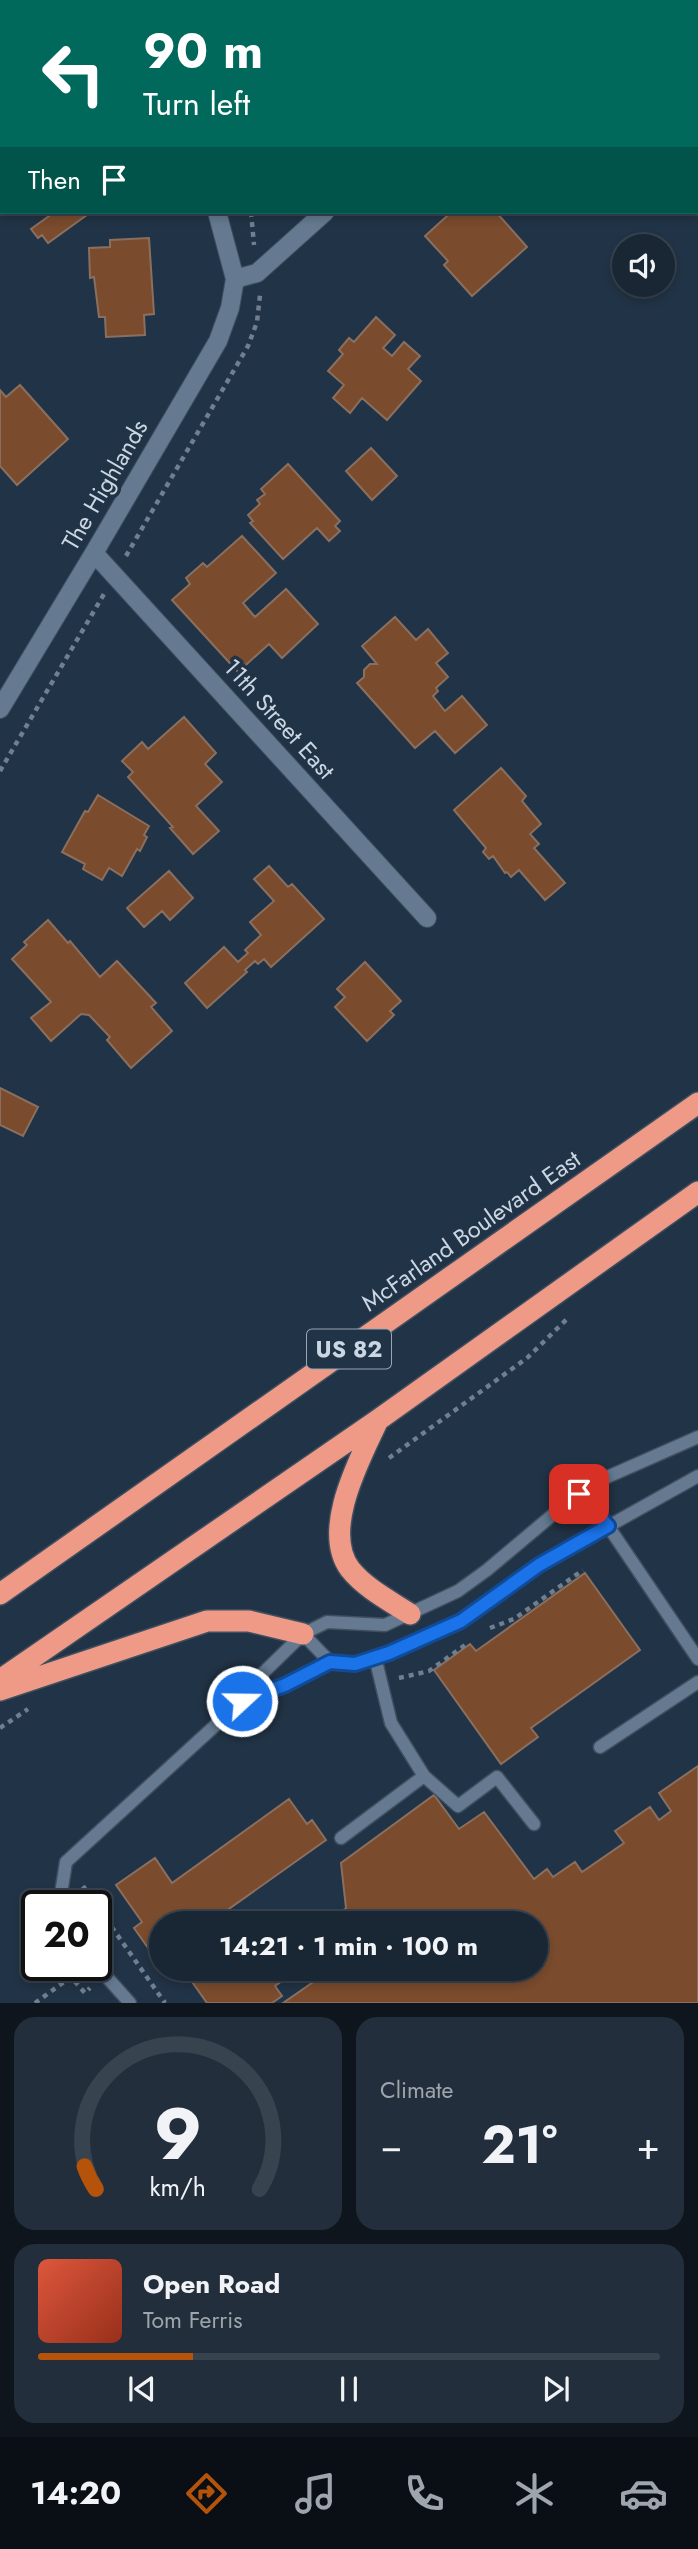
<!DOCTYPE html>
<html lang="en">
<head>
<meta charset="utf-8">
<style>
  body { margin:0; font-family:Jost,sans-serif; background:#222e3c; color:#f1f3f6; height:100vh; display:flex; flex-direction:column; font-size:26px; white-space:nowrap }
  * { box-sizing:border-box; margin:0 }
  p { font-size:23px; color:#9fa5ac }
  .icon { flex:none; width:38px; height:38px; fill:none; stroke:currentColor; stroke-width:2; stroke-linecap:round; stroke-linejoin:round }
  .map { position:relative; height:2003px; overflow:hidden }
  .sheet { display:flex; flex-direction:column; gap:14px; padding:14px; background:#0e151d; flex:1 }
  .sheet>* { flex:none }
  .hud { position:absolute; left:0px; top:0px; width:698px; height:214px; box-shadow:0 4px 10px #0003,0 0 0 2px #37434f; background:#00695c; color:#fff; overflow:hidden }
  .buttons { position:absolute; left:612px; top:234px; display:grid; gap:14px }
  .buttons a { display:grid; place-items:center; width:63px; height:63px; border-radius:50%; background:#192634; box-shadow:0 4px 10px #0003,0 0 0 2px #37434f; font-size:35px }
  .speed { position:absolute; left:21px; top:1890px; display:flex; gap:14px; font-size:35px; font-weight:700; text-align:center }
  .speed>* { display:grid; place-content:center; width:91px; height:91px; border-radius:50%; background:#192634; box-shadow:0 4px 10px #0003,0 0 0 2px #37434f; line-height:1 }
  .speed .limit { border:4px solid #111; border-radius:10px; background:#fff; color:#111 }
  .pin { position:absolute; display:grid; place-items:center; width:60px; height:60px; color:#fff; margin:-30px; border-radius:14px; box-shadow:0 4px 10px #0006 }
  .me { position:absolute; width:77px; margin:-38px; rotate:69deg; stroke-linejoin:round; filter:drop-shadow(0 0 5px #0008) }
  .turn { display:flex; align-items:center; gap:24px; height:147px; padding:0 28px; font-size:32px }
  .turn .icon { width:91px; height:91px; stroke-width:2.5 }
  .turn b { display:block; font-size:49px; line-height:60px }
  .then { display:flex; align-items:center; height:66px; padding:0 28px; background:#0003; gap:14px; font-size:26px }
  .big { font-size:52px; font-weight:700; line-height:1.1 }
  .sheet .card { flex:1; display:flex; flex-direction:column; justify-content:center; gap:10px; min-width:0; padding:0 24px; border-radius:21px; background:#222e3c }
  .sheet .dial { align-items:center; gap:0 }
  .dial svg { height:182px; overflow:visible; fill:none; stroke:#37434f; stroke-width:7; stroke-linecap:round; text-anchor:middle }
  .dial text { fill:#f1f3f6; stroke:none }
  .song { display:flex; align-items:center; gap:21px }
  .cover { width:84px; height:84px; border-radius:10px; background:linear-gradient(135deg,hsl(10 70% 55%),hsl(10 70% 35%)) }
  .played { height:7px; border-radius:4px; background:linear-gradient(90deg,#b45309 25%,#37434f 25%) }
  .keys { display:flex; justify-content:space-around; direction:ltr }
  .heat { display:flex; justify-content:space-between; align-items:center; font-size:38px; direction:ltr }
  .sheet .tiles { flex:1; display:grid; gap:14px; grid-template-columns:1fr 1fr }
  .card:last-child { grid-column:span 2 }
  .trip { position:absolute; left:149px; top:1911px; width:399px; height:70px; border-radius:35px; background:#192634; box-shadow:0 4px 10px #0003,0 0 0 2px #37434f; font-weight:700; line-height:70px; text-align:center }
  .tab-bar { display:flex; height:112px; justify-content:space-around; align-items:center; background:#0a0f15; color:#9fa5ac }
  .tab-bar .icon { width:49px; height:49px }
  .tab-bar .on { color:#b45309 }
  .tab-bar b { font-size:32px; color:#f1f3f6 }
  .map>svg:first-child { display:block }
</style>
</head>
<body>
<div class="map">
<svg width="698" height="2003" viewBox="0 0 698 2003">
  <rect width="100%" height="100%" fill="#213346"/>
  <path fill="#7a4b2d" stroke="#8a6f5f" stroke-width="2" d="M0,45L2,47L0,140Z
    M46,212H91L48,243L42,235L38,238L31,229L49,216Z
    M446,212H496L527,247L472,296L444,265L448,261L425,236L447,216L445,213Z
    M149,238L154,314L144,315L145,335L106,337L105,317H99L94,277L90,278L89,248L110,247V240Z
    M376,317L395,335L383,348L392,356L404,342L420,356L408,369L421,381L387,420L362,398L350,413L333,398L344,385L328,371L343,354L339,350L349,338L354,342Z
    M20,385L68,439L17,485L0,466V390L6,397Z
    M371,448L397,476L372,500L346,471Z
    M288,464L340,521L335,526L340,531L329,541L317,528L283,559L250,523L253,521L248,515L260,504L257,500L265,494L261,489Z
    M242,536L276,573L243,603L255,617L286,589L318,624L282,658L269,644L238,672L172,600L190,584L186,578L203,563L207,567Z
    M395,617L416,640L428,629L448,653L436,663L448,677L436,688L438,691L433,696L445,711L462,696L487,725L455,753L435,731L415,748L357,683L364,677V670L370,664H377L362,646Z
    M184,717L216,753L205,764L222,782L196,806L219,831L193,854L170,828L173,827L128,777L133,772L122,761L142,742L148,749Z
    M501,768L526,796L522,801L541,824L530,834L539,844L534,848L565,883L545,900L519,870L511,877L507,872L505,873L493,856L489,859L483,852L486,848L454,810Z
    M98,795L149,826L144,835L147,837L140,851L137,849L122,876L109,868L102,880L83,869L85,864L62,852L85,811L88,812Z
    M269,866L288,887L292,884L324,919L271,967L264,959L258,964L255,961L245,970L247,972L207,1008L185,983L224,947L238,962L248,953L245,950L261,935L250,922L274,901L254,879Z
    M169,871L193,898L170,920L162,911L144,927L127,908Z
    M48,920L68,943L70,941L100,977L117,961L156,1003L151,1007L172,1031L131,1068L107,1040L110,1037L89,1015L81,1014L51,1041L31,1018L51,1002L12,959L27,945L24,942Z
    M365,962L401,1001L390,1011L394,1015L367,1041L335,1007L345,997L337,989Z
    M0,1088L38,1107L23,1136L0,1125Z
    M585,1573L640,1650L531,1728L538,1737L501,1764L434,1670L470,1644L476,1651Z
    M698,1766V2003H283L332,1969H536V1923H350L341,1912L346,1908L341,1863L434,1795L459,1829L484,1812L534,1879L547,1869L553,1877L575,1862L582,1872L624,1843L615,1831L650,1807L659,1820L671,1811L659,1793Z
    M289,1799L307,1824L312,1820L326,1840L219,1916L224,1923H161V1966L134,1928L142,1922L116,1885L155,1858L172,1883Z
    M183,1969H299L275,1986L282,1996L272,2003H207Z"/>
  <g fill="none" stroke-linecap="round" stroke-linejoin="round">
    <defs>
      <path id="service" d="M579,1494L608,1526L698,1659
        M303,1634L330,1662L355,1664L389,1653L461,1621L539,1565L698,1476
        M375,1657L391,1723L424,1776L458,1806L497,1777L534,1824
        M242,1701L285,1685L330,1662
        M600,1747L698,1682
        M341,1838L424,1776
        M62,1906L60,1900L66,1862L242,1701L264,1672L303,1634L327,1622L385,1625L458,1591L487,1570L568,1502L605,1478L698,1437
        M96,1965L130,2003"/>
      <path id="minor" d="M100,0L101,2
        M557,2L559,0
        M217,212L235,279
        M94,553L427,918
        M0,709L94,553L218,341L230,308L235,279L257,273L325,212"/>
      <path id="motorway" d="M377,1422C360,1459 321,1530 350,1569C365,1588 390,1601 410,1614
        M0,1594L698,1103
        M0,1680L378,1420L698,1192
        M0,1690L207,1621H249L303,1634"/>
    </defs>
    <use href="#service" stroke="#3f4f5f" stroke-width="15"/>
    <use href="#minor" stroke="#3f4f5f" stroke-width="20"/>
    <use href="#motorway" stroke="#3f4f5f" stroke-width="24"/>
    <path stroke="#707f8f" stroke-width="4.5" stroke-dasharray="5 5" stroke-linecap="butt" d="M137,0L138,2
      M251,212L254,245
      M126,556L248,346L257,322L260,295
      M0,771L104,594
      M389,1458L527,1358L569,1317
      M490,1628L514,1619L583,1570
      M399,1678L429,1671L468,1643
      M0,1728L28,1709
      M83,1886L165,2003
      M35,2003L71,1977L85,1993L90,1988"/>
    <use href="#service" stroke="#657a90" stroke-width="12"/>
    <use href="#minor" stroke="#657a90" stroke-width="18"/>
    <use href="#motorway" stroke="#ef9987" stroke-width="21"/>
    <defs>
      <path id="rail" d="M668,0L669,2
        M696,41L698,43"/>
    </defs>
    <use href="#rail" stroke="#b4c0ce" stroke-width="8"/>
    <use href="#rail" stroke="#213346" stroke-width="5" stroke-dasharray="16" stroke-linecap="butt"/>
  </g>
  <g fill="none" stroke-linecap="round" stroke-linejoin="round">
    <defs>
      <path id="route" d="M242,1701L285,1685L330,1662L355,1664L389,1653L461,1621L539,1565L608,1526L579,1494"/>
    </defs>
    <use href="#route" stroke="#114b97" stroke-width="18"/>
    <use href="#route" stroke="#1a73e8" stroke-width="12"/>
  </g>
  <g text-anchor="middle" stroke-width="7" stroke-linejoin="round" paint-order="stroke">
    <rect fill="#213346" stroke="#98a5b4" stroke-width="2" x="307" y="1329.5" width="84" height="39" rx="5"/>
    <g font-size="23" font-weight="bold" fill="#cbd6e3">
      <text x="349" y="1357">US 82</text>
    </g>
    <g font-size="24" fill="#cbd6e3" stroke="#213346">
      <text transform="translate(105 485) rotate(-60)" y="8">The Highlands</text>
      <text transform="translate(279 719) rotate(48)" y="8">11th Street East</text>
      <text transform="translate(471 1231) rotate(-35)" y="8">McFarland Boulevard East</text>
    </g>
  </g>
</svg>
<div class="buttons">
<a><svg class="icon" aria-label="sound" viewBox="0 0 24 24"><path d="M4 9h4l5-4v14l-5-4H4zM17 9q2 3 0 6"/></svg></a>
</div>
<div class="speed"><div class="limit">20</div></div>
<div class="pin" style="left:579px;top:1494px;background:#d93025"><svg class="icon" aria-label="arrive" viewBox="0 0 24 24"><path d="M6 21V4h12l-3 4 3 4H6"/></svg></div>
<svg class="me" style="left:242px;top:1701px" viewBox="-20 -20 40 40"><circle r="17" fill="#1a73e8" stroke="#fff" stroke-width="3"/><path d="M0-11L8 9 0 5-8 9z" fill="#fff"/></svg>
<div class="trip">14:21 · 1 min · 100 m</div>
<div class="hud">
<div class="turn"><svg class="icon" aria-label="left" viewBox="0 0 24 24"><path d="M17 20v-9H6M10 6l-5 5 5 5"/></svg><div><b>90 m</b>Turn left</div></div>
<div class="then">Then<svg class="icon" aria-label="arrive" viewBox="0 0 24 24"><path d="M6 21V4h12l-3 4 3 4H6"/></svg></div>
</div>
</div>
<section class="sheet">
<div class="tiles">
<div class="card dial"><svg viewBox="0 0 100 80">
<path d="M14 69A42 42 0 1 1 86 69"/>
<path d="M14 69A42 42 0 0 1 9 59" stroke="#b45309"/>
<text x="50" y="56" font-size="32" font-weight="700">9</text>
<text x="50" y="72" font-size="11">km/h</text>
</svg></div>
<div class="card"><p>Climate</p>
<div class="heat"><a>−</a><b class="big">21°</b><a>+</a></div>
</div>
<div class="card">
<div class="song"><i class="cover"></i><div><b>Open Road</b><p>Tom Ferris</p></div></div>
<div class="played"></div>
<div class="keys"><svg class="icon" aria-label="previous" viewBox="0 0 24 24"><path d="M18 5L8 12l10 7zM5 5v14"/></svg><svg class="icon" aria-label="pause" viewBox="0 0 24 24"><path d="M8 5v14M16 5v14"/></svg><svg class="icon" aria-label="next" viewBox="0 0 24 24"><path d="M6 5l10 7-10 7zM19 5v14"/></svg></div>
</div>
</div>
</section>
<nav class="tab-bar">
<b>14:20</b>
<svg class="icon on" aria-label="directions" viewBox="0 0 24 24"><path d="M12 3l9 9-9 9-9-9zM9 14v-3h6M13 9l2 2-2 2"/></svg>
<svg class="icon" aria-label="music" viewBox="0 0 24 24"><path d="M9 18V5l10-2v13"/><circle cx="6" cy="18" r="3"/><circle cx="16" cy="16" r="3"/></svg>
<svg class="icon" aria-label="phone" viewBox="0 0 24 24"><path d="M5 4h4l2 5-3 2q2 4 5 5l2-3 5 2v4C11 20 4 13 5 4z"/></svg>
<svg class="icon" aria-label="climate" viewBox="0 0 24 24"><path d="M12 3v18M4 7l16 10M4 17L20 7"/></svg>
<svg class="icon" aria-label="car" viewBox="0 0 24 24"><path d="M5 17H2v-5l4-1 3-4h7l3 4 3 1v5h-3M9 17h6M6 11h13"/><circle cx="7" cy="17" r="2"/><circle cx="17" cy="17" r="2"/></svg>
</nav>
</body>
</html>
